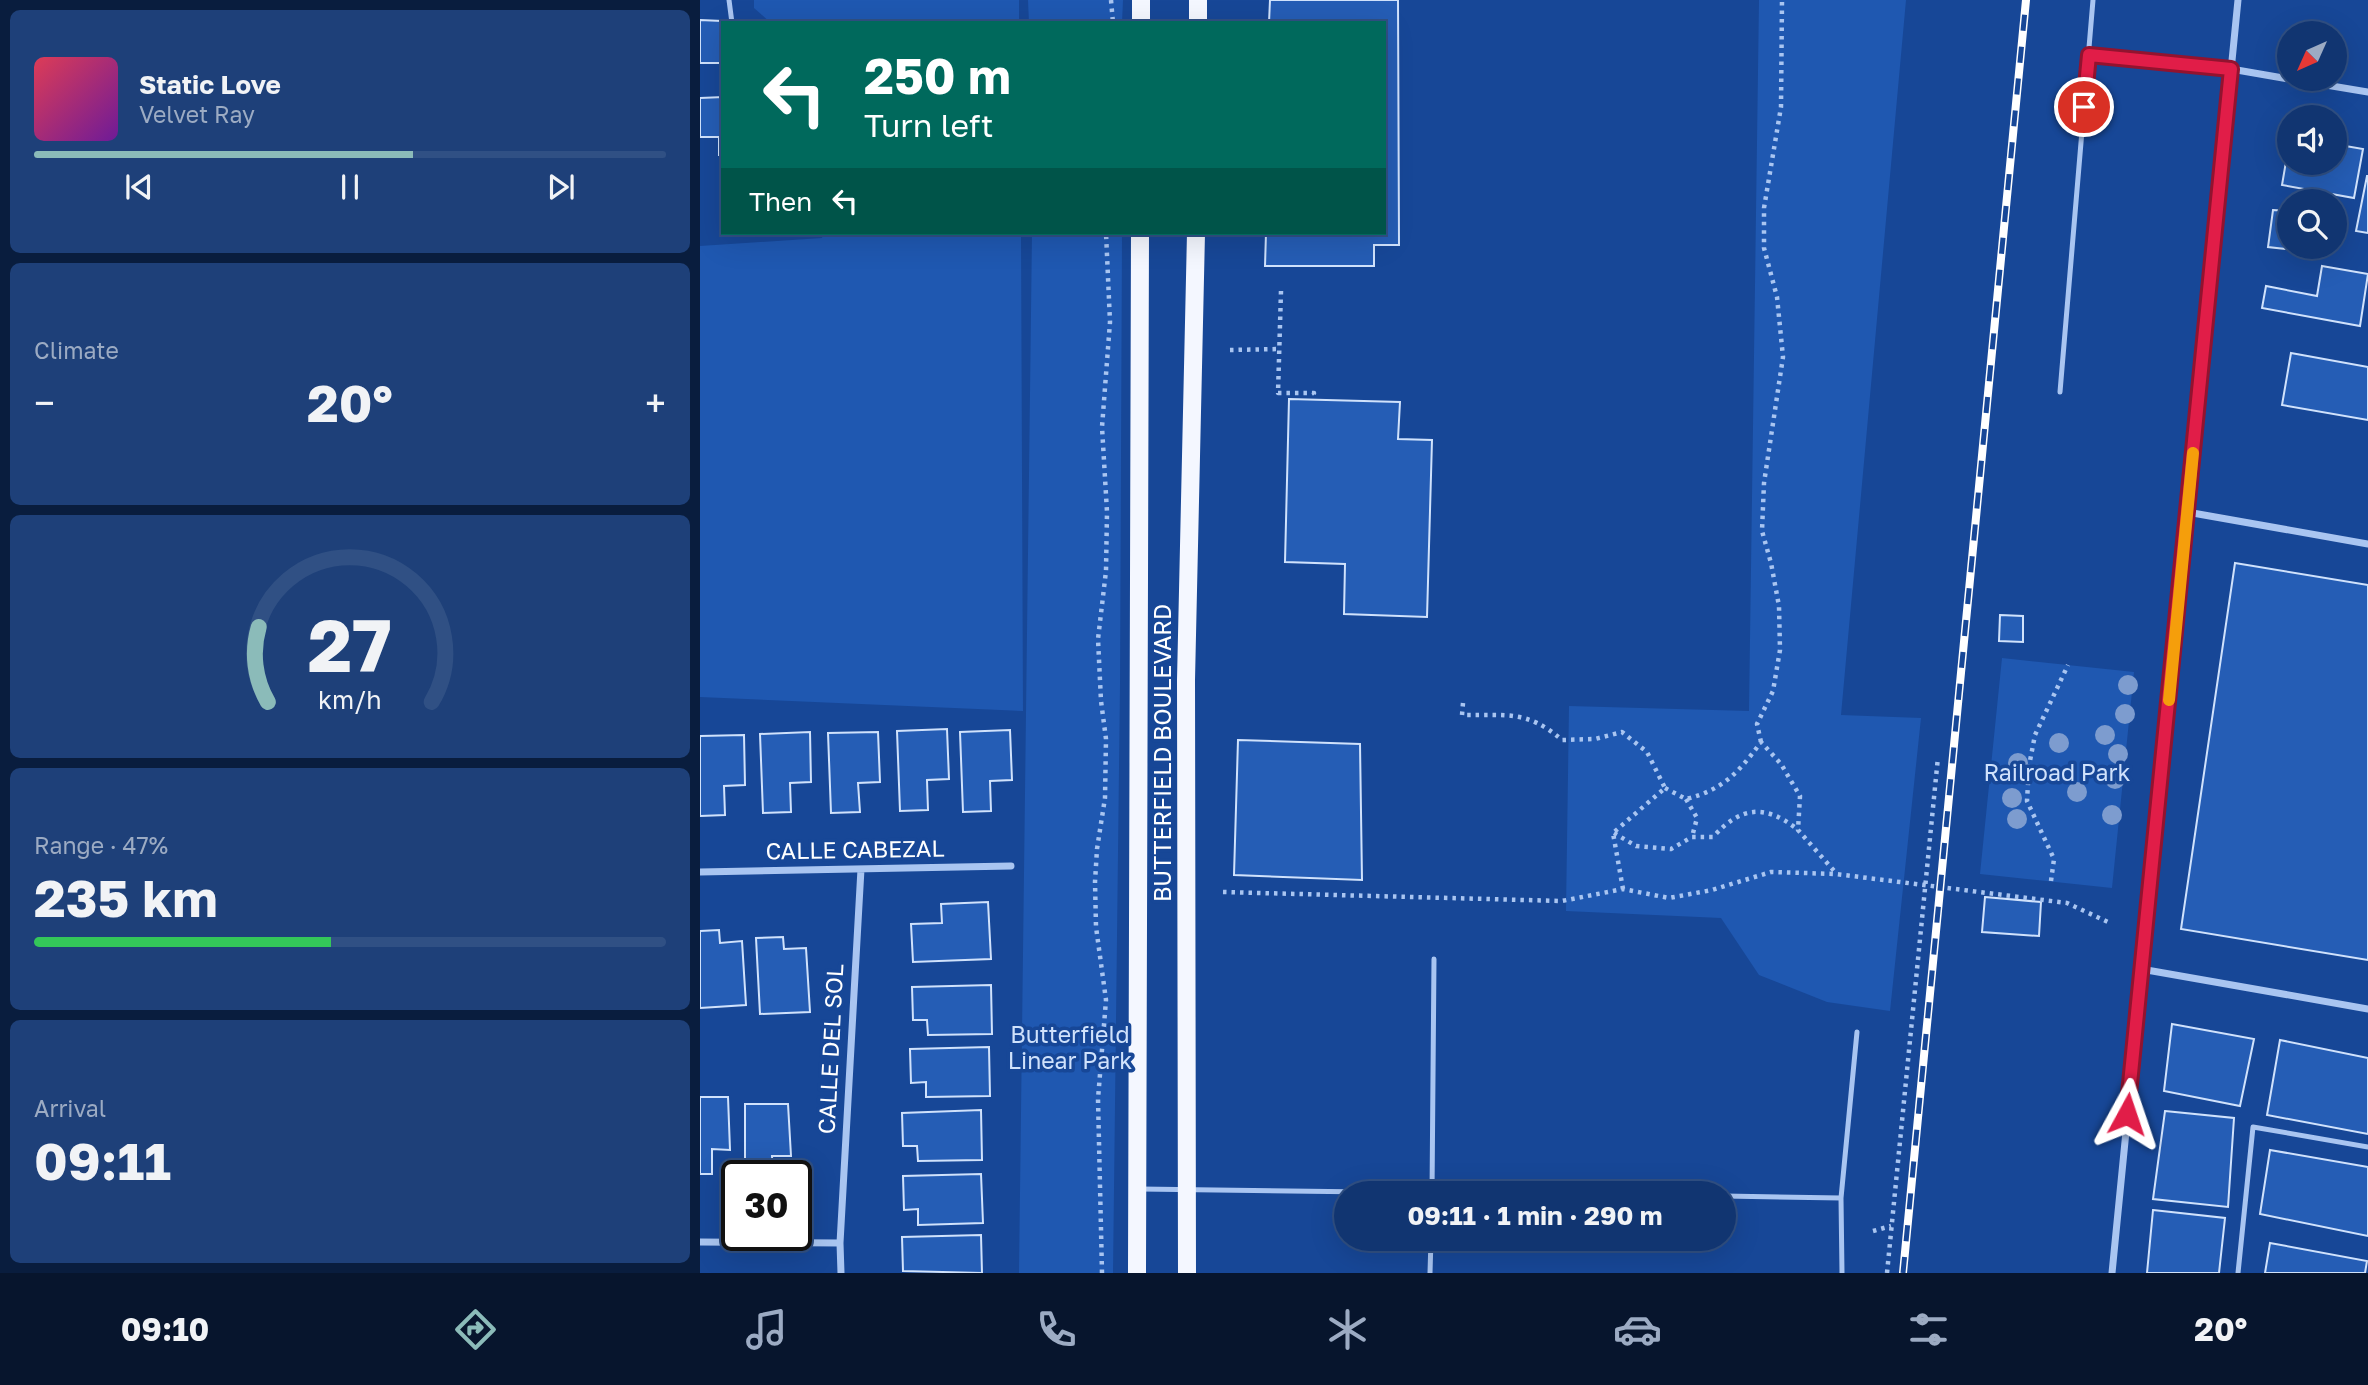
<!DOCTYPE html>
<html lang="en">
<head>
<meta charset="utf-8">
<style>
  body { margin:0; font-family:"Golos Text",sans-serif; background:#1e4079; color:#f1f3f6; height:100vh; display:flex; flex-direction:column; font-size:26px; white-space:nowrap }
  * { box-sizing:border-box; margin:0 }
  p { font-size:23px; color:#9cabc3 }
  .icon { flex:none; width:38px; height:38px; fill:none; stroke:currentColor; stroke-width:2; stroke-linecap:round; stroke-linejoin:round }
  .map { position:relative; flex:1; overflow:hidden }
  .side { display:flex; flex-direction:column; gap:10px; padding:10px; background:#091d3e; width:700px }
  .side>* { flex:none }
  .top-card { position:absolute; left:21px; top:21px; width:665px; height:214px; border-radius:0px; box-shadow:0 7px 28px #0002,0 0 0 2px #305084; background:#00695c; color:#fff; overflow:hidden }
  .needle { width:46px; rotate:225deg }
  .tools { position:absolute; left:1577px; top:21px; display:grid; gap:14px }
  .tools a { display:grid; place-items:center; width:70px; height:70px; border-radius:50%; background:#113571; box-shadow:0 7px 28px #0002,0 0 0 2px #305084; font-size:35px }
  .speed { position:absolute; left:21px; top:1160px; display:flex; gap:14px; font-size:35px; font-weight:700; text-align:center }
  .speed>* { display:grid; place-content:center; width:91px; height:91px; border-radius:50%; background:#113571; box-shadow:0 7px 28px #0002,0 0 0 2px #305084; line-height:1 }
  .speed .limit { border:4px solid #111; border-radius:10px; background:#fff; color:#111 }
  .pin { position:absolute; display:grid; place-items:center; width:60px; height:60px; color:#fff; margin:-30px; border:4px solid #fff; border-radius:50%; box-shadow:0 2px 7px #0007 }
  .me { position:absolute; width:77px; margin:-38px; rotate:5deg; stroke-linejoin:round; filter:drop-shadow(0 0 5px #0008) }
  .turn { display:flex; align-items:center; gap:24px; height:147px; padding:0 28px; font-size:32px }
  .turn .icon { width:91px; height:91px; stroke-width:2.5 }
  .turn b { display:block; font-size:49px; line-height:60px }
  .then { display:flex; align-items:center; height:66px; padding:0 28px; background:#0003; gap:14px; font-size:26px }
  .big { font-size:52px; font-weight:700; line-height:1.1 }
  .side .card { flex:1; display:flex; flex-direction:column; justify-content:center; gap:10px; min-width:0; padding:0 24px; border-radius:10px; background:#1e4079 }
  .side .dial { align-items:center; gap:0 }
  .dial svg { height:182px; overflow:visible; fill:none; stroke:#305084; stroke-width:7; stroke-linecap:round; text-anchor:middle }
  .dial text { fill:#f1f3f6; stroke:none }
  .song { display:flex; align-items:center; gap:21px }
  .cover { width:84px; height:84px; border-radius:10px; background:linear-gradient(135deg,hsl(350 70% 55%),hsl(280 70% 35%)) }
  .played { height:7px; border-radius:4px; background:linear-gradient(90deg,#8bbbb9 60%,#305084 60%) }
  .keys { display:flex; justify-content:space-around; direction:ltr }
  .heat { display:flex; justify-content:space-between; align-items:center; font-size:38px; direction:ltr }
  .charge { height:10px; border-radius:5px; background:linear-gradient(90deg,#34c759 47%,#305084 0) }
  .trip { position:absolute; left:634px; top:1181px; width:402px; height:70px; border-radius:35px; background:#113571; box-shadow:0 7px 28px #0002,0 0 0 2px #305084; font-weight:700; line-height:70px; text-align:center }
  .menu { display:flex; height:112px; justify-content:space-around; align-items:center; background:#07152d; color:#9cabc3 }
  .menu .icon { width:49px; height:49px }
  .menu .active { color:#8bbbb9 }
  .menu b { font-size:32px; color:#f1f3f6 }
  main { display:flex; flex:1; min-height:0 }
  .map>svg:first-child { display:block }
</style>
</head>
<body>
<main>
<section class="side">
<div class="card">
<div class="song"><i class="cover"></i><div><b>Static Love</b><p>Velvet Ray</p></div></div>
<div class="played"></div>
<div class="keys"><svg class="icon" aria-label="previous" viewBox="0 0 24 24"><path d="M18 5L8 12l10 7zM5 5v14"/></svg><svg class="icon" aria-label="pause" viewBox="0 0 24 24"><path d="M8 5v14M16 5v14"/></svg><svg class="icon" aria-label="next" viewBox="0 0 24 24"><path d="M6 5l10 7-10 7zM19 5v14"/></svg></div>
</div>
<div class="card"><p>Climate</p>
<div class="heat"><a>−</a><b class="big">20°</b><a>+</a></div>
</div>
<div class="card dial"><svg viewBox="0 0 100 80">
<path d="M14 69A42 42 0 1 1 86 69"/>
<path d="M14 69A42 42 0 0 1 10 36" stroke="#8bbbb9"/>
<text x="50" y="56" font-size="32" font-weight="700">27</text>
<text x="50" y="72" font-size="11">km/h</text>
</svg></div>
<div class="card"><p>Range · 47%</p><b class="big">235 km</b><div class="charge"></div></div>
<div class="card"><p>Arrival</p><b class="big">09:11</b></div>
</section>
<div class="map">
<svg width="1668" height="1273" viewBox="0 0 1668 1273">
  <rect width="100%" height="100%" fill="#174797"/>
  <path fill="#1f58b1" d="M54,0H319V23H71L54,8Z
    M328,0H423L422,23H329Z
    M1059,0H1206L1141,715L1221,718L1190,1011L1127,1002L1059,975L1021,918L866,911L869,706L1049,711Z
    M123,233H321L323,711L0,697V246L122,238Z
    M332,233H422L420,685L413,1273H319Z
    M1302,658L1434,672L1412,888L1280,874Z"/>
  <path fill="#255db5" stroke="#d0e2fc" stroke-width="2" d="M570,0H698L699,245H674V266H565L566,233H684V23H569Z
    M0,20L22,21L21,63H0Z
    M23,97V155H19V137H0V98Z
    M1589,144V163H1634V144L1663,149L1654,198L1582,185Z
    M1667,176H1668V233L1656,231Z
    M1573,210L1589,211V247H1614V252L1568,247Z
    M1622,266L1668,274L1660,326L1562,308L1566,286L1617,296Z
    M1591,353L1668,367V420L1582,405Z
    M589,399L700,402L698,439L732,440L727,617L644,614L645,564L585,562Z
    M1535,563L1668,585V960L1481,929Z
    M1300,615L1323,616V642L1299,641Z
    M247,729L249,779L227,780L228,810L200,811L197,731Z
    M310,730L312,780L290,781L291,811L263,812L260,732Z
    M110,732L111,782L90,783L91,812L63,813L60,734Z
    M178,732L180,782L158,783L160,812L131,813L128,733Z
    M44,735L45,785L24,786L25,815L0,816V736Z
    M538,740L660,744L662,880L534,875Z
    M1285,897L1341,902L1339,936L1282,932Z
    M288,902L291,959L213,962L211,924L242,923L241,904Z
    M19,930L20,943L42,941L46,1005L0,1008V931Z
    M83,937L84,949L106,948L110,1012L60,1014L56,938Z
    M291,985L292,1034L228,1035L227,1020H213L212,987Z
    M1472,1024L1554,1039L1540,1106L1464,1091Z
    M1580,1040L1668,1058V1134L1567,1115Z
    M289,1047L290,1096L226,1097V1082L211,1083L210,1049Z
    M0,1097H28L30,1150L12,1149V1174H0Z
    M45,1104H88L91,1156H72L73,1176H45Z
    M281,1110L282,1160L218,1161L217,1146H203L202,1113Z
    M1465,1111L1534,1118L1528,1207L1453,1199Z
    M1570,1150L1668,1167V1236L1560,1214Z
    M281,1174L283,1223L218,1225V1209L204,1210L203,1176Z
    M1453,1210L1525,1218L1519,1273H1447Z
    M281,1235L282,1273L203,1271L202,1237Z
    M1570,1243L1667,1261L1665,1273H1565Z"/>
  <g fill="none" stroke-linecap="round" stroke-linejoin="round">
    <path stroke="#a9c5f1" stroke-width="4.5" stroke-dasharray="3.5 5" stroke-linecap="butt" d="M411,0L413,23
      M581,291L578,393H614L613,399
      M530,350L579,349
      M763,703L762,715C806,716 826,709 862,740L895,739L922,732L947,752L965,788L913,833L923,889
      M1061,742L1057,724L1073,691L1080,650L1079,606L1071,563L1062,531L1064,483L1083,357L1077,297L1064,248V208L1081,107L1082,0
      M965,788L986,799C1023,790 1039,772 1061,742L1081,764L1100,796L1098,830L1136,873
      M986,799L997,818L992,837
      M914,833L936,846L971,849L992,837H1013C1041,806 1065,804 1097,829
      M1351,881L1354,859L1327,801L1329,766L1335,735L1368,665
      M523,892L862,901L923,889L969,898L1012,890L1071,872L1136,874L1367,903L1410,923
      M1173,1231L1191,1226
      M402,1273L398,1099L406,1000L396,927L395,882L397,849L405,798L406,739L401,701L398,639L406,571L407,512L402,427L410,322L406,233
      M1187,1273L1238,757"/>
    <path stroke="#a9c5f1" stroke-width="5" d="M29,0L32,23
      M1389,55L1531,69
      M1360,392L1393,0
      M440,1189L831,1194
      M732,1194L734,959
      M1024,1196L1141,1198
      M730,1273L731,1239
      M1142,1273L1141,1198L1157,1032
      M1538,1273L1553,1127L1668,1147"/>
    <path stroke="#a9c5f1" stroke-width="7" d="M1531,69L1589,79
      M1590,79L1668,92
      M1487,512L1668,544
      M0,872L311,866
      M1441,969L1668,1009
      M0,1242L140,1243
      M141,1273L140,1243L161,869
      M1412,1273L1538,0"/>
    <path stroke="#f4f7ff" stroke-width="18" d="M441,23V0
      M498,23V0
      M437,1273L440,233
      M487,1273L486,680L496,233"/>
    <defs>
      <path id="rail" d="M1203,1273L1326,0"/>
    </defs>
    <use href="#rail" stroke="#fff" stroke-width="8"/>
    <use href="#rail" stroke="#174797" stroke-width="5" stroke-dasharray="16" stroke-linecap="butt"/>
  </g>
  <g fill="#7d9ccf">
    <circle cx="1428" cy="685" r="10"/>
    <circle cx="1425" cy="714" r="10"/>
    <circle cx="1405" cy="735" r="10"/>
    <circle cx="1359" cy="743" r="10"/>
    <circle cx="1418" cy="754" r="10"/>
    <circle cx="1318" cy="763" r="10"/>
    <circle cx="1415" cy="779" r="10"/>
    <circle cx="1377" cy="792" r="10"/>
    <circle cx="1312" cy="798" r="10"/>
    <circle cx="1412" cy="815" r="10"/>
    <circle cx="1317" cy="819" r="10"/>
  </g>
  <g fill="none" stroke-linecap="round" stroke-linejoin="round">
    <defs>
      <path id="route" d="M1384,107L1389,55L1531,69L1427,1114"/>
    </defs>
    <use href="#route" stroke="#92132f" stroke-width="18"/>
    <use href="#route" stroke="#e11d48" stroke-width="12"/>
    <path stroke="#f59e0b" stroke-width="12" d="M1469,700L1493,453"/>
  </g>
  <g text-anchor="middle" stroke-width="7" stroke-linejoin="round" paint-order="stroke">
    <g font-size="23" fill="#fff" stroke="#174797">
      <text transform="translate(463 753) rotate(-90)" y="8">BUTTERFIELD BOULEVARD</text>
      <text transform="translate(155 850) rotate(-1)" y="8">CALLE CABEZAL</text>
      <text transform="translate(131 1049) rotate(-87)" y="8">CALLE DEL SOL</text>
    </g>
    <g font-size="23" fill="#d0e2fc" stroke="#174797">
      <text x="1357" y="781">Railroad Park</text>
      <text x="370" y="1043">Butterfield<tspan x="370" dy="26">Linear Park</tspan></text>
    </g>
  </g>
</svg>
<div class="tools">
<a><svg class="needle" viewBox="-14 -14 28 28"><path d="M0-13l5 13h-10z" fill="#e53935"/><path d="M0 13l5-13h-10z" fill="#9cabc3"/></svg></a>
<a><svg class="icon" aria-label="sound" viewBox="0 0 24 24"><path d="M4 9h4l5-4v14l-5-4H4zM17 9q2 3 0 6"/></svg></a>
<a><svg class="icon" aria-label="search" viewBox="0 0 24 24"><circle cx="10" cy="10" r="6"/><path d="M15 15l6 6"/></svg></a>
</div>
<div class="speed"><div class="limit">30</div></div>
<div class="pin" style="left:1384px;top:107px;background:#d93025"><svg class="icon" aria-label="arrive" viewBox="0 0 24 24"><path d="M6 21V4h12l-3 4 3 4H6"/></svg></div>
<svg class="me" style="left:1427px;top:1114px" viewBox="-20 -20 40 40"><path d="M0-17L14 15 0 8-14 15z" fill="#e11d48" stroke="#fff" stroke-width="4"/></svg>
<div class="trip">09:11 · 1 min · 290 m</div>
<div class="top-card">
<div class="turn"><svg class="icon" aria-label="left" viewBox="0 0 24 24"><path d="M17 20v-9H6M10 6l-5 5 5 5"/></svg><div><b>250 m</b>Turn left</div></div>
<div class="then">Then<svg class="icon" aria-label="left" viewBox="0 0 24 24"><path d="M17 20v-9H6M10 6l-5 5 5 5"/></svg></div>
</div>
</div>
</main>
<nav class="menu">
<b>09:10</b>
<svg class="icon active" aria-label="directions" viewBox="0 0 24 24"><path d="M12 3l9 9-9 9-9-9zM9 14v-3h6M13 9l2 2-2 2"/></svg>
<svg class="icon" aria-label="music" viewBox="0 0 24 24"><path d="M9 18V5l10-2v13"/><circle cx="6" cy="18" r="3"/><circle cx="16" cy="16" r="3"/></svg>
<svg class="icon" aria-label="phone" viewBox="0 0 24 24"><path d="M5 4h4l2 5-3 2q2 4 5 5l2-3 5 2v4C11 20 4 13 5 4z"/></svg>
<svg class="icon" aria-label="climate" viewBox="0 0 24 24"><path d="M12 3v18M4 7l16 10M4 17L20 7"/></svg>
<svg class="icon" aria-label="car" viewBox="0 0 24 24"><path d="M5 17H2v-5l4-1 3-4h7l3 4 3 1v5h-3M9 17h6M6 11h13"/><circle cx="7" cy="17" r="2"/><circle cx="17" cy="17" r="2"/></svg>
<svg class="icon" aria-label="filters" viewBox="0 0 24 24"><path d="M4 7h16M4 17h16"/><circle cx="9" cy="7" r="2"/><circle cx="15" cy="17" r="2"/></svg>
<b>20°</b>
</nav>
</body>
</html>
